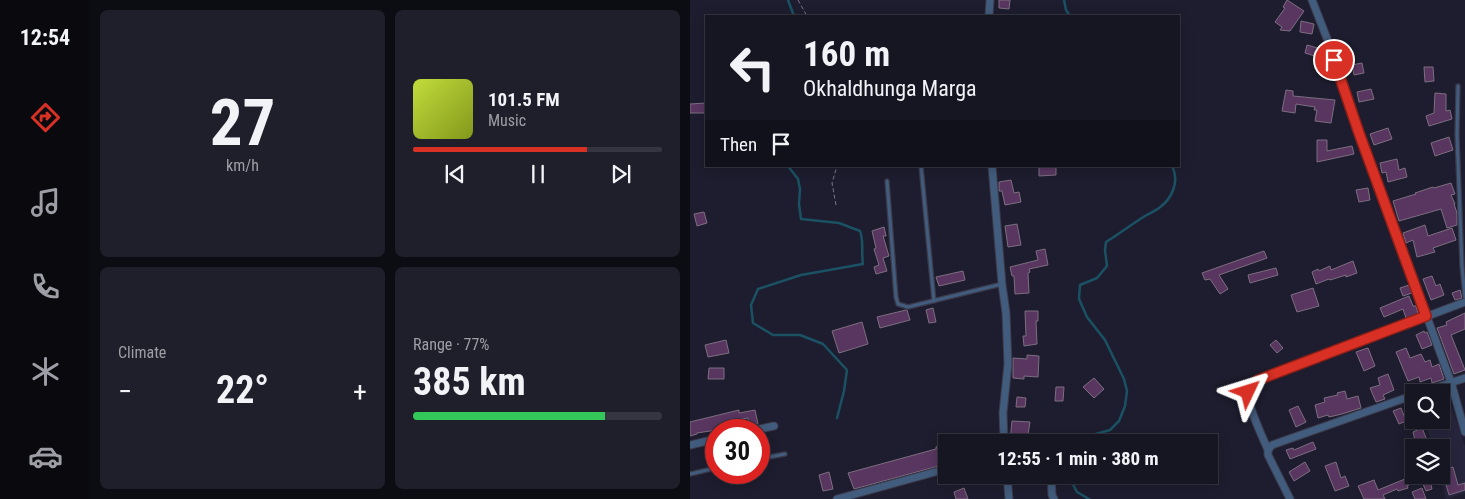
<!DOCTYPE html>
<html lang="en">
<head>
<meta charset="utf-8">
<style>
  body { margin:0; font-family:"Roboto Condensed",sans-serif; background:#1f1f2b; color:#f1f3f6; height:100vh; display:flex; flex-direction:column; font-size:19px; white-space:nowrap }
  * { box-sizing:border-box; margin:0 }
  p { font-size:16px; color:#9e9fa6 }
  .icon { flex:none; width:28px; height:28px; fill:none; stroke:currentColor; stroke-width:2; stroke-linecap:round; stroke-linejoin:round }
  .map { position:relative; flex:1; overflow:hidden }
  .side { display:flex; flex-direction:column; gap:10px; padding:10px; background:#0c0c13; width:600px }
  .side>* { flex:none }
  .hud { position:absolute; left:15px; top:15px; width:475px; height:152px; border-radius:0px; box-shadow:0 2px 12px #0003,0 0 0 1px #353541; background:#161623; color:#f1f3f6; overflow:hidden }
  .tools { position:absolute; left:715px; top:384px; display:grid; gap:10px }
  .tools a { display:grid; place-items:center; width:45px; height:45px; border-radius:0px; background:#161623; box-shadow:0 2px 12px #0003,0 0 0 1px #353541; font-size:25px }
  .speed { position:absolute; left:15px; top:419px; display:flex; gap:10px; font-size:25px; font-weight:700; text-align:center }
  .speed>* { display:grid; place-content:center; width:65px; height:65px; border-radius:50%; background:#161623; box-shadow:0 2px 12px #0003,0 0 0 1px #353541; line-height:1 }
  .speed .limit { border:8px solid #d22; background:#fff; color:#111 }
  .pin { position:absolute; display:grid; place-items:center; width:42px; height:42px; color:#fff; margin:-21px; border:2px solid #fff; border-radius:50%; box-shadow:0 1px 5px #0007 }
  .me { position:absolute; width:55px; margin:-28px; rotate:49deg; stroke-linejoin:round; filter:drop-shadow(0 0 4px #0008) }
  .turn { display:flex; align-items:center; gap:18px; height:105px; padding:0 15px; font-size:22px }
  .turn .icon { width:65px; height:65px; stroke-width:2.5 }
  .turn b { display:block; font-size:35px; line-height:42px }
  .then { display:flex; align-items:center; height:48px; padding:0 15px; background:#0003; gap:10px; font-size:19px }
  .big { font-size:38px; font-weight:700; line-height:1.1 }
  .side .tile { flex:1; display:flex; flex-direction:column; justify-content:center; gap:8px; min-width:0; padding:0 18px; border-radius:8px; background:#1f1f2b }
  .side .dial { align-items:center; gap:0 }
  .dial b { font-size:65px; line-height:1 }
  .song { display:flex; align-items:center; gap:15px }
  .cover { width:60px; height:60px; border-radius:8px; background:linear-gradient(135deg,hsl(70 70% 55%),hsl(70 70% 35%)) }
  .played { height:5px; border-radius:2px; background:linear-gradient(90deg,#d93025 70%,#353541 70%) }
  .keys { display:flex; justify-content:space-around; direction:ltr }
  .heat { display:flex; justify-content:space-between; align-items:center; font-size:28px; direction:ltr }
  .charge { height:8px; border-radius:4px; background:linear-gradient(90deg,#34c759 77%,#353541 0) }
  .side .tiles { flex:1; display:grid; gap:10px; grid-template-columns:repeat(2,1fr) }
  .trip { position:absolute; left:248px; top:434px; width:280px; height:50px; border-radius:0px; background:#161623; box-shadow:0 2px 12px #0003,0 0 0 1px #353541; font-weight:700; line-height:50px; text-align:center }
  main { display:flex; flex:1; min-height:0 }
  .menu { display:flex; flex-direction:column; width:90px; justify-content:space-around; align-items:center; background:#09090e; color:#9e9fa6 }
  .menu .icon { width:35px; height:35px }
  .menu .on { color:#d93025 }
  .menu b { font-size:22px; color:#f1f3f6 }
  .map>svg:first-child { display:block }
</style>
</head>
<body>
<main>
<nav class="menu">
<b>12:54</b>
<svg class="icon on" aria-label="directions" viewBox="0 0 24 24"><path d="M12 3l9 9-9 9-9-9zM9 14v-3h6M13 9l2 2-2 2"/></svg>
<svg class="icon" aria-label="music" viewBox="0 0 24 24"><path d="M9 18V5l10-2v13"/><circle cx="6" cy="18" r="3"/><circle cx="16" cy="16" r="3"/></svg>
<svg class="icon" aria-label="phone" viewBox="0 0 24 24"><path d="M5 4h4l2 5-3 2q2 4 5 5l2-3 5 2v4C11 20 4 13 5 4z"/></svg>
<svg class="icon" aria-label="climate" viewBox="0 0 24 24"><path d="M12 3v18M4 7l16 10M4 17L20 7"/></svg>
<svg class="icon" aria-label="car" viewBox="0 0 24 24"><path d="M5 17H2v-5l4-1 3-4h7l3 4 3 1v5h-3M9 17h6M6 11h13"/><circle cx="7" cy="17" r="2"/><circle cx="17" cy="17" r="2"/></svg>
</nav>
<section class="side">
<div class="tiles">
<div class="tile dial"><b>27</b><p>km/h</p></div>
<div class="tile">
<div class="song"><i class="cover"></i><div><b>101.5 FM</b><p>Music</p></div></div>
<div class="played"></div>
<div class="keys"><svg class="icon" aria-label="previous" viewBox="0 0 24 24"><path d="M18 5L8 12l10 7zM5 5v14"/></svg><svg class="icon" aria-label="pause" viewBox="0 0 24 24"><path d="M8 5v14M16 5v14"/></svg><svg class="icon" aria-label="next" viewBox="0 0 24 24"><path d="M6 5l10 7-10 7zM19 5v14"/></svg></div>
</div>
<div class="tile"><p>Climate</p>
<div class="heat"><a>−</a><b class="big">22°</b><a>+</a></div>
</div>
<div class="tile"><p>Range · 77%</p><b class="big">385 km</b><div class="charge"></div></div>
</div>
</section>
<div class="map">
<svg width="775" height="499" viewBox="0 0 775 499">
  <rect width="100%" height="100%" fill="#1e1d2f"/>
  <path fill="#27253d" d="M761,406L775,446V493L756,499L750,475H751V448L742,447L737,427L746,420H751V415Z"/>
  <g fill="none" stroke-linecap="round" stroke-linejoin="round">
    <path stroke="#1a5263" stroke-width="2.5" d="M98,0L104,16
      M374,0L376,10L380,16
      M98,166L108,179L110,189L109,204L111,219L149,223L170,231C174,241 171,253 173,264L111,275L68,289L61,305L63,323L83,335H110L133,344L157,370L154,391L147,418
      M386,442L388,439L420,430L429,421L435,406L437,391L434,379L415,340L397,317L389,299L390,285L407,278L417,266L415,250L416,242C429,234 442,224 455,216C460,213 465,211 469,208C482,199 490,181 482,166
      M378,475L387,492L399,499"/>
  </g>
  <path fill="#583660" stroke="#7d6e80" d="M309,0H320L319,9L309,8Z
    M597,0L614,11L600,31L590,30L592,27L585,22L595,8L593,7Z
    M611,21L624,24L622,34L610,32Z
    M617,45L631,49L628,57L615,53Z
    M672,63L674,73L664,75L662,65Z
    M734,67H743L744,81L735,82Z
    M681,89L684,99L669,102L667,92Z
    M596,90L603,91V96L645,100L641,123L625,121L627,110H624L625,107L606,104L605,113L592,111Z
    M745,93L756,94V111L760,110L762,119L739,126L736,116L744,113Z
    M16,103V113H0V104Z
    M698,128L702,139L684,145L680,134Z
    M759,137L763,150L745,156L741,143Z
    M627,140H637V151L662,146L664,154L627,162Z
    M707,159L709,170L715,168L717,177L698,182L696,172L692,173L690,163Z
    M349,166H366V175L349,176Z
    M321,180L324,193L329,192L331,202L315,205L312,191H309V182Z
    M761,183L765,194L761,195L765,204H764L767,213V225L757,228L751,209L709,221L703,201L726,194L725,193L743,187L744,188Z
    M678,188L680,200L669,202L666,190Z
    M14,212L17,223L7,226L4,214Z
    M327,224L331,245L318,247L315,226Z
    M735,225L738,236L762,228L766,240L743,248L745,252L727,257L723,240L716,243L713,233Z
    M194,227L196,236H193L199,256L193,258L197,271L186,274L184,267L189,265L184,249L186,248L182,231Z
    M355,249L358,265L339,269L340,272L338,273L339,293L325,294L324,276H322L320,267L348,260L346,251Z
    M574,251L577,258L529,275L538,289L530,294L520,279L515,280L512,273Z
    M663,261L667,273L656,277V275L640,280L639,279L626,284L622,272L628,269L629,271L640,266L641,270Z
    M586,268L588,275L560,283L558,275Z
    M273,271L275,280L249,286L246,277Z
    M742,276L746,286L750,284L754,295L741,300L733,279Z
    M719,285L722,293L713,296L710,288Z
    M623,288L629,306L607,312L601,295Z
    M770,290L772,298L765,300L762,293Z
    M719,296L723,306H726L728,314L716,318L713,309L694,317L690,308Z
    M243,308L246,322L239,323L236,310Z
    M216,310H217L220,320L190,328L187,317Z
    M335,311H348V321H346L347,344L334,346L333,336H336Z
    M775,313V329L761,335L775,370L764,374L747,328L757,325L756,322Z
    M172,322L178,344L149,353L142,331Z
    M734,331L735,333L737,332L742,345L732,349L726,335Z
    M36,340L39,353L18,357L15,345Z
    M586,340L593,348L587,353L580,345Z
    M678,348L685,366L674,371L666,352Z
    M716,348L720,358L731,354L735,362L740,360L742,367L749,364L754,379L742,383L741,378L730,382L729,377L718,381L706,352Z
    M337,355L349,356L348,377L334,376V379L323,378V358L337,359Z
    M19,368H34V379H18Z
    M698,374L704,390L693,395L695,399L686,402L680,388L690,385L688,378Z
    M404,378L414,389L404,398L393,387Z
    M366,387H374L373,401H365Z
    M655,391L657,399L668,396L671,408L652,414L639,417L638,415L628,418L625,405L635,402L634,398L648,395L647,393Z
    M327,397L336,398L335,407H326Z
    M608,406L616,422L606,427L599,410Z
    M711,408L716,421L709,424L703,411Z
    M49,410V413L65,410L68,424L63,425L60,428L58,418L32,423L33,429L7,433V434L0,436V422Z
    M322,421L340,422L337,441L320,440Z
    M732,428L737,440L738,448H727L723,432Z
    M623,442L626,449L600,459L596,450L603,448L604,450Z
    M254,445L256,452V464L164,489L158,473L246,449V447Z
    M751,445H754L760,468L763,467L768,485L775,483V490L759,495L751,466Z
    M615,462L620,471L604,481L599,472Z
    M646,462L651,478L655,476L659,486L645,491L635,466Z
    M139,472L143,489L133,491L129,475Z
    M729,475H752V476L740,480L742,489L736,491Z
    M715,479H717L719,485L717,486L718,488L708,491L707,489L693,495L695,499H674L668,486L684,480L688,490Z
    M274,488L278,499H266L264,492Z
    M732,488L736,499H725L722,492Z"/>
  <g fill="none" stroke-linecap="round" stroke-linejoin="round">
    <defs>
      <path id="lane" d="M768,86L767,135L772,266L775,297
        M231,166L244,301
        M197,181L206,297L208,304L218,307L312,284
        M69,459L95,454
        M0,474L26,468"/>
      <path id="street" d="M622,0L638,41L669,133L761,382L775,432
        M299,16L300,0
        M302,166L312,284L316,313L318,364L313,413L314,442
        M732,392L775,378
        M65,430L84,426
        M0,445L26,439
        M578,450C573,438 556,403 558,392C558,386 564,383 568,380L775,302
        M317,475L319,499
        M361,475L362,495L364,499
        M147,499L256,469
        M600,499L578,455V450L582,445L724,395"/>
    </defs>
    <use href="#lane" stroke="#3b3a4b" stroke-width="5.5"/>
    <use href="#street" stroke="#3b3a4b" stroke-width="9"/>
    <path stroke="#787786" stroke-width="1" stroke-dasharray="4 2.5" stroke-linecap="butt" d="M108,0L117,16
      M146,205L142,183L147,166"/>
    <use href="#lane" stroke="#425c7d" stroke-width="3"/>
    <use href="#street" stroke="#425c7d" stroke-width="7"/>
  </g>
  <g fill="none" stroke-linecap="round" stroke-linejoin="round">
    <defs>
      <path id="route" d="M558,392L560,386L568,380L736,316L669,133L644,60"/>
    </defs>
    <use href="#route" stroke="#8d1f18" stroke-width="12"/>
    <use href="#route" stroke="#d93025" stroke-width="9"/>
  </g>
</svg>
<div class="tools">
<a><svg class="icon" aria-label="search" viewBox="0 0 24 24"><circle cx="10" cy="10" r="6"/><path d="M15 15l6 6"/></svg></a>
<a><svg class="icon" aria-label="layers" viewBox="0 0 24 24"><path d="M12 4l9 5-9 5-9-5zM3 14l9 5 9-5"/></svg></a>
</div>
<div class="speed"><div class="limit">30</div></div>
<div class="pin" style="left:644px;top:60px;background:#d93025"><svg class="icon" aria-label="arrive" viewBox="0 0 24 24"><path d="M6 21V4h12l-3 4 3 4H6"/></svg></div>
<svg class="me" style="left:558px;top:392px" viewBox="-20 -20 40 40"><path d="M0-17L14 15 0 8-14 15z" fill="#d93025" stroke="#fff" stroke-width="4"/></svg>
<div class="trip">12:55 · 1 min · 380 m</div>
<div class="hud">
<div class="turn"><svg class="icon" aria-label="left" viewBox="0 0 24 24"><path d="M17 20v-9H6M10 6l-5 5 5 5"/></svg><div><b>160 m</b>Okhaldhunga Marga</div></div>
<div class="then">Then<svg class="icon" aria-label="arrive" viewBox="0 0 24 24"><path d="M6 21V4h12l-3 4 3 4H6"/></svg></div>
</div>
</div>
</main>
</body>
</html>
